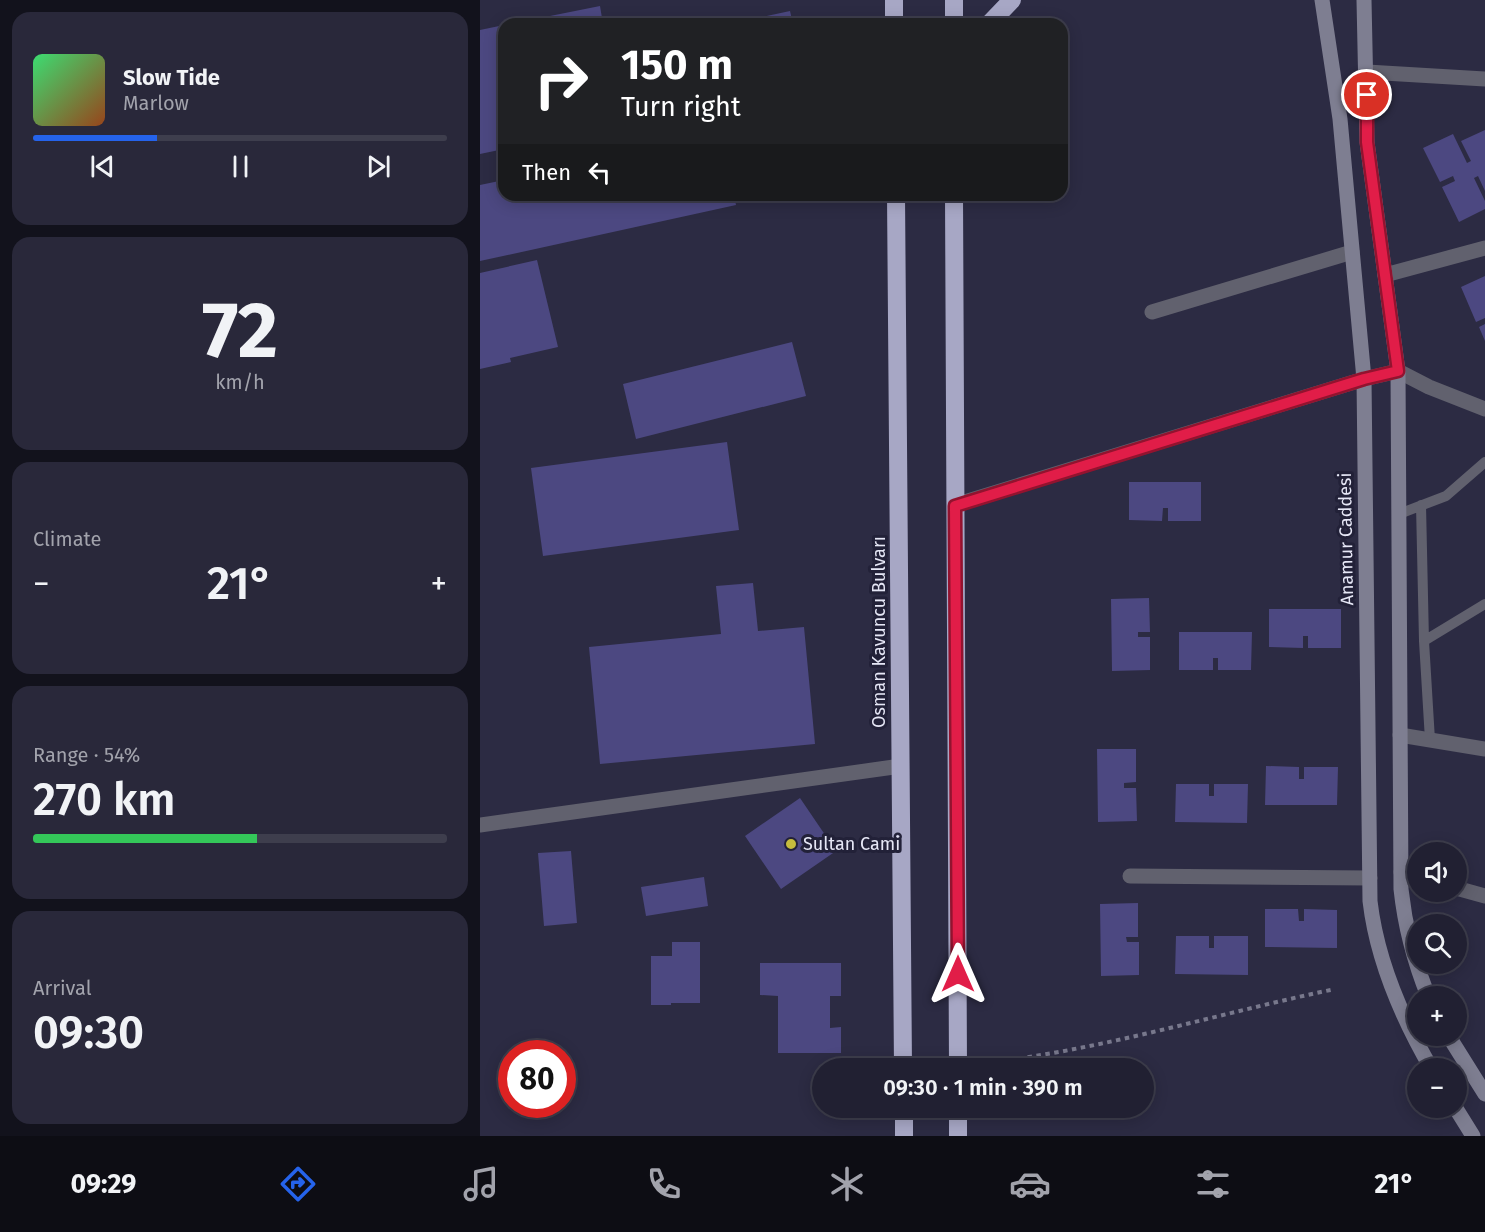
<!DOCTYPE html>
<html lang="en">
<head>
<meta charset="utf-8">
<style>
  body { margin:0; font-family:"Fira Sans",sans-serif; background:#29283a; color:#f1f3f6; height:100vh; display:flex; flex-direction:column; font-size:22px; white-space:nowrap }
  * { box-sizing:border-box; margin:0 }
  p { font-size:20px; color:#a2a3ac }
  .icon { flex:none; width:33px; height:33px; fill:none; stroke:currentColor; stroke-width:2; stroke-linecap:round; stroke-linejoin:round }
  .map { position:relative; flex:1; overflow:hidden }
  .sheet { display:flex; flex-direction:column; gap:12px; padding:12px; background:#12121c; width:480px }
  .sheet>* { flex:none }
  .guide { position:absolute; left:18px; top:18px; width:570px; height:183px; border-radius:18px; box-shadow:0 3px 15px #0003,0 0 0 2px #3e3e4d; background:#202124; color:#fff; overflow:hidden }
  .fabs { position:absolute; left:927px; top:842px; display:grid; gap:12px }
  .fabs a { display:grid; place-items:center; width:60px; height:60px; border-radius:50%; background:#212032; box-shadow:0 3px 15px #0003,0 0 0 2px #3e3e4d; font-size:30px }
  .speed { position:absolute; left:18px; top:1040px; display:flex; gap:12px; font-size:30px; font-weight:700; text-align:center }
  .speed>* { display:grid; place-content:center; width:78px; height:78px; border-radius:50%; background:#212032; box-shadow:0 3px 15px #0003,0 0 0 2px #3e3e4d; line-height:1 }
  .speed .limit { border:9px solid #d22; background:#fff; color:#111 }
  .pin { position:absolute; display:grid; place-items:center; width:51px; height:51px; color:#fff; margin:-26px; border:3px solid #fff; border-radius:50%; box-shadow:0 2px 6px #0007 }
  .me { position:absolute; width:66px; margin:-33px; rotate:0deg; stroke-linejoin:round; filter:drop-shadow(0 0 4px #0008) }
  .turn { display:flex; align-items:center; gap:21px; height:126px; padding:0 24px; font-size:27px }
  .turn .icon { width:78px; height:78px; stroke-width:2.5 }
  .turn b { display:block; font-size:42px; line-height:51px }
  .then { display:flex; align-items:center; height:57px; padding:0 24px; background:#0003; gap:12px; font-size:22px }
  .big { font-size:45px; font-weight:600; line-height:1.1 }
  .sheet .widget { flex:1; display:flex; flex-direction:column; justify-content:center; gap:9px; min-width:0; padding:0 21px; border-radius:18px; background:#29283a }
  .sheet .dial { align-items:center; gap:0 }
  .dial b { font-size:78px; line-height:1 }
  .song { display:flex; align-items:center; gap:18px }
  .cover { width:72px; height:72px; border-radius:9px; background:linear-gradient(135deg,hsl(140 70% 55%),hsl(20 70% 35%)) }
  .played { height:6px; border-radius:3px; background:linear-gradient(90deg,#2563eb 30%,#3e3e4d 30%) }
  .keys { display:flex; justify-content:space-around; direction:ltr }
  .heat { display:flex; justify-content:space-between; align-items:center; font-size:33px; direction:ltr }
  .charge { height:9px; border-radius:4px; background:linear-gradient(90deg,#34c759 54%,#3e3e4d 0) }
  .trip { position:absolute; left:332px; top:1058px; width:342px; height:60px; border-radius:30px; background:#212032; box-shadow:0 3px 15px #0003,0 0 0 2px #3e3e4d; font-weight:600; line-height:60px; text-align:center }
  .tabs { display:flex; height:96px; justify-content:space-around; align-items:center; background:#0d0d14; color:#a2a3ac }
  .tabs .icon { width:42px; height:42px }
  .tabs .active { color:#2563eb }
  .tabs b { font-size:27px; color:#f1f3f6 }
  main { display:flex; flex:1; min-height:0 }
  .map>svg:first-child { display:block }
</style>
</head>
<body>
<main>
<section class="sheet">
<div class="widget">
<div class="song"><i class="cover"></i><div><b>Slow Tide</b><p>Marlow</p></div></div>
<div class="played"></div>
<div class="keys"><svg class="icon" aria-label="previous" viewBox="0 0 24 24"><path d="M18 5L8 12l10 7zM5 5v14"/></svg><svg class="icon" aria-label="pause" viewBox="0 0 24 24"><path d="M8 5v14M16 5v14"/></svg><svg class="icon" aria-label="next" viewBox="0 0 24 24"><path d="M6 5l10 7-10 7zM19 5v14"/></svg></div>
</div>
<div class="widget dial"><b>72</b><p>km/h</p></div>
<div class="widget"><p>Climate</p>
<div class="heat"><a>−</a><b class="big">21°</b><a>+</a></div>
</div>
<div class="widget"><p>Range · 54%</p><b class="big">270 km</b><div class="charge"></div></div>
<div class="widget"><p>Arrival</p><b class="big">09:30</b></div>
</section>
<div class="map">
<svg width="1005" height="1136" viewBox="0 0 1005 1136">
  <rect width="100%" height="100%" fill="#2c2b43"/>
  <path fill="#4c4881" d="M120,6L123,24H35V23Z
    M310,11L313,24H254V23Z
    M24,25V149L0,154V30Z
    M1005,130V191L998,176L994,178L1005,201V209L979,222L962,187L975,181L973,176L960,182L943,148L973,134L987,163L991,161L981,141Z
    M24,180V195H254L256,205L0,261V185Z
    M57,260L78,347L30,358L31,362L0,369V273Z
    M1005,276V318L996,322L981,287Z
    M1005,324V341L999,327Z
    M312,342L326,396L156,439L143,384Z
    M247,442L259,530L63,556L51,468Z
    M649,482H721V521H688V508H683L682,521L649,520Z
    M273,583L278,631L324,627L335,744L120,764L109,647L241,634L236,586Z
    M669,598L670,632H658V637H670V670L632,671L631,599Z
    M789,609H861V648H828V636H823V648L789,647Z
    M699,632H772L771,670H738V658H733V670H699Z
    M617,749H656V782L644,783V788H656L657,821L618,822Z
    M786,766L819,767V779H824V767H858L857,805H785Z
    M696,784H729V796H734V784H768L767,823L695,822Z
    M320,798L356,851L301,889L265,836Z
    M91,851L97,923L64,926L58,853Z
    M224,877L228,906L166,916L161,887Z
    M658,903V937H646L647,942H659V975L621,976L620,904Z
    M785,909H818L819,921H824V909L857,910V948L785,947Z
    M696,936H729V948H734V936H768V975L695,974Z
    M192,942H220V1003H191V1005H171V956H192Z
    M280,963H361V996H350V1028L361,1027V1053H298V996L280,995Z"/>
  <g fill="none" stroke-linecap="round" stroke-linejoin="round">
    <path stroke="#78788c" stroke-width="4" stroke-dasharray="4.5 4.5" stroke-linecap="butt" d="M494,1064C617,1052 735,1014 855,989"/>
    <path stroke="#61616e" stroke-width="10" d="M941,505L944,641L950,740
      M919,514L966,496L1005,462
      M944,641L1005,604"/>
    <path stroke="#61616e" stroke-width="15" d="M887,72L1005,79
      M905,275L1005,248
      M672,312L872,252
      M475,505L884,379L918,371L949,387L1005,409
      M920,735L1005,749
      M0,825L421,766
      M921,872L938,877
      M650,876L890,878
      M976,888L1005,896"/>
    <path stroke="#7e7e91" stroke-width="15" d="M842,0L860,119L884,379L890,901C897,961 921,1016 951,1068
      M884,0L887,142L918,371L921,889C925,927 934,961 948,996
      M968,1035L1005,1094
      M975,1107L993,1136"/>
    <path stroke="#a7a7c5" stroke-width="18" d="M414,0V24
      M474,0V24
      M509,24L532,0
      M416,195L423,1068
      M474,195L478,1068
      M424,1107V1136
      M478,1136V1107"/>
  </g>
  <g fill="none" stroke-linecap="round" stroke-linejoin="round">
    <defs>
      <path id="route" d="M478,974L475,506L884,379L918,371L887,142V95"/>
    </defs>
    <use href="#route" stroke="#92132f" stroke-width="15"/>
    <use href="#route" stroke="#e11d48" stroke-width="10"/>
  </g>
  <circle fill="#c5bc3d" stroke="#222138" stroke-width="2" cx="311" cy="844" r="6"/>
  <g text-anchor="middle" stroke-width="6" stroke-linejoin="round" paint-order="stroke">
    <g font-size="18" fill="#e6e7f6" stroke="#222138">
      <text transform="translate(866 539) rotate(-91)" y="6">Anamur Caddesi</text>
      <text transform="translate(399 632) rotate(-90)" y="6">Osman Kavuncu Bulvarı</text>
    </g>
    <g font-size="18" fill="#e6e7f6" stroke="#222138" text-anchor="start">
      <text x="323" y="850">Sultan Cami</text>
    </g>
  </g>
</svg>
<div class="fabs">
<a><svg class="icon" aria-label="sound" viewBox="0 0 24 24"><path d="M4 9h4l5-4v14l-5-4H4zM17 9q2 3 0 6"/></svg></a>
<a><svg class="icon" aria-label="search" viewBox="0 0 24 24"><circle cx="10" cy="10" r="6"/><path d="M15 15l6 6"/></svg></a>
<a>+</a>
<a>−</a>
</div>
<div class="speed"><div class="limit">80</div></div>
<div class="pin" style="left:887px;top:95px;background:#d93025"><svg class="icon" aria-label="arrive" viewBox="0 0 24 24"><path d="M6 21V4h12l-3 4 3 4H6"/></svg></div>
<svg class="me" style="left:478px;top:974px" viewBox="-20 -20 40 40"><path d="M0-17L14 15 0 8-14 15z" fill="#e11d48" stroke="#fff" stroke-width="4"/></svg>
<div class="trip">09:30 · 1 min · 390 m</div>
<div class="guide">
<div class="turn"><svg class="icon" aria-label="right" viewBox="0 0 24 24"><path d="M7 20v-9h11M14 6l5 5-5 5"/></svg><div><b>150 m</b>Turn right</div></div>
<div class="then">Then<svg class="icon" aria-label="left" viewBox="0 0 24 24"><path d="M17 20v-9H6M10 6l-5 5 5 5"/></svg></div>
</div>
</div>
</main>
<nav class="tabs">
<b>09:29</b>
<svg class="icon active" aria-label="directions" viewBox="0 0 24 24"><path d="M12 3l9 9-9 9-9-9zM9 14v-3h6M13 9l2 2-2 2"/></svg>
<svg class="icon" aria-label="music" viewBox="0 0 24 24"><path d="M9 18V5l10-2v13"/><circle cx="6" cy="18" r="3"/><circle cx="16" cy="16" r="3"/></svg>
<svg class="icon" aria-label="phone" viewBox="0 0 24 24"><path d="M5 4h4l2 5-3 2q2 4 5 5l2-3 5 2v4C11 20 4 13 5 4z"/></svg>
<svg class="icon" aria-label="climate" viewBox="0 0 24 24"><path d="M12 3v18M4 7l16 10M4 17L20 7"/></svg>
<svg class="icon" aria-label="car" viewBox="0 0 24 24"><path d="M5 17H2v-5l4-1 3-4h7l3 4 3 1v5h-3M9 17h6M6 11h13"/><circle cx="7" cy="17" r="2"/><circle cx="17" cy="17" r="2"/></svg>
<svg class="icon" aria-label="filters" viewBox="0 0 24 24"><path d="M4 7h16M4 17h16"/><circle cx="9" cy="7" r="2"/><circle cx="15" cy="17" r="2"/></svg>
<b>21°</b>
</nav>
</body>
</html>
